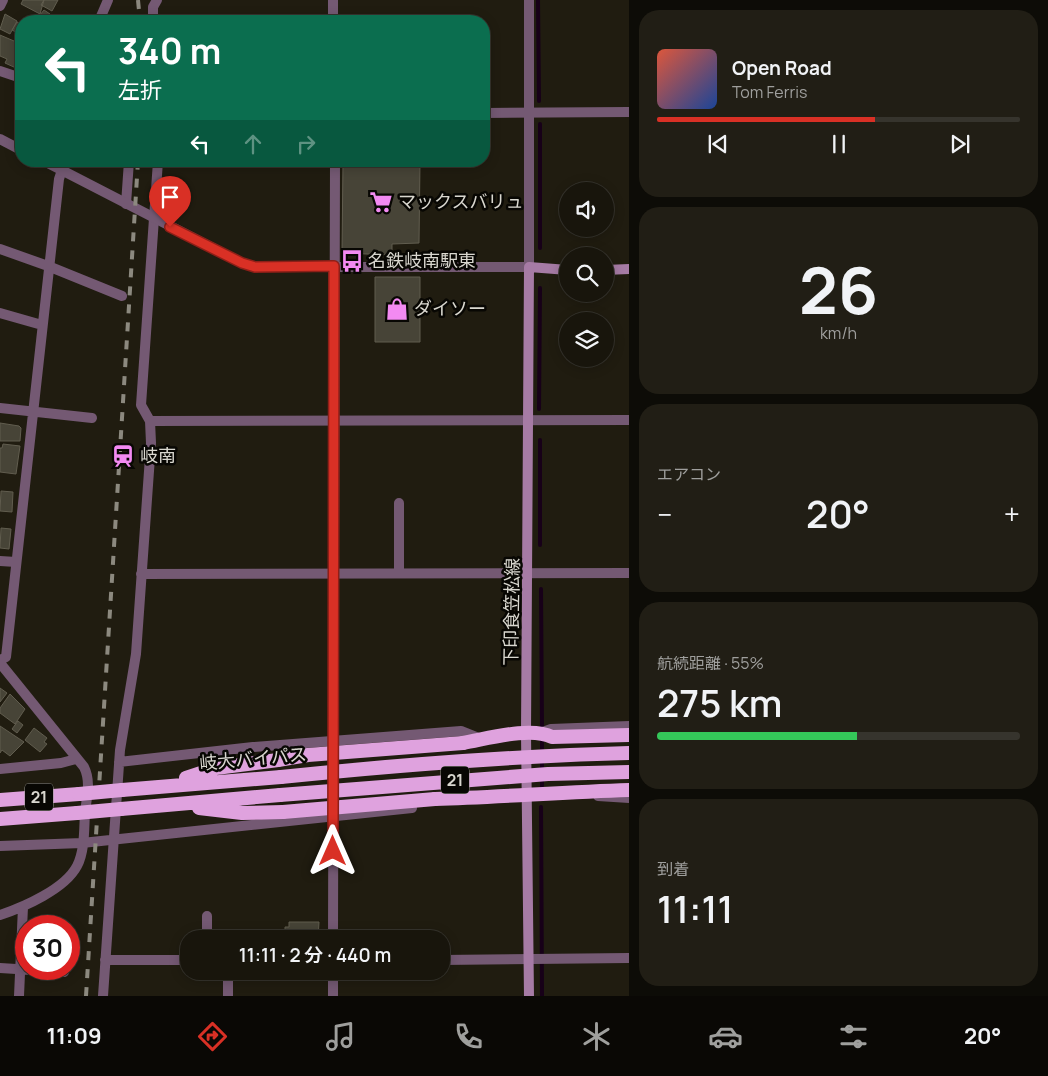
<!DOCTYPE html>
<html lang="ja">
<head>
<meta charset="utf-8">
<style>
  body { margin:0; font-family:Manrope,"Noto Sans JP",sans-serif; background:#211e15; color:#f1f3f6; height:100vh; display:flex; flex-direction:column; font-size:19px; white-space:nowrap }
  * { box-sizing:border-box; margin:0 }
  p { font-size:16px; color:#9f9f9d }
  .icon { flex:none; width:28px; height:28px; fill:none; stroke:currentColor; stroke-width:2; stroke-linecap:round; stroke-linejoin:round }
  .map { position:relative; flex:1; overflow:hidden }
  .sheet { display:flex; flex-direction:column; gap:10px; padding:10px; background:#0d0c07; width:419px }
  .sheet>* { flex:none }
  .hud { position:absolute; left:15px; top:15px; width:475px; height:152px; border-radius:20px; box-shadow:0 2px 12px #0003,0 0 0 1px #36342d; background:#0b6e4f; color:#fff; overflow:hidden }
  .tools { position:absolute; left:559px; top:182px; display:grid; gap:10px }
  .tools a { display:grid; place-items:center; width:55px; height:55px; border-radius:50%; background:#18150c; box-shadow:0 2px 12px #0003,0 0 0 1px #36342d; font-size:25px }
  .speed { position:absolute; left:15px; top:915px; display:flex; gap:10px; font-size:25px; font-weight:700; text-align:center }
  .speed>* { display:grid; place-content:center; width:65px; height:65px; border-radius:50%; background:#18150c; box-shadow:0 2px 12px #0003,0 0 0 1px #36342d; line-height:1 }
  .speed .limit { border:8px solid #d22; background:#fff; color:#111 }
  .pin { position:absolute; display:grid; place-items:center; width:42px; height:42px; color:#fff; margin:-51px -21px; border-radius:50% 50% 50% 0; rotate:-45deg; box-shadow:0 0 5px #0007 }
  .pin .icon { rotate:45deg }
  .me { position:absolute; width:55px; margin:-28px; rotate:0deg; stroke-linejoin:round; filter:drop-shadow(0 0 4px #0008) }
  .turn { display:flex; align-items:center; gap:18px; height:105px; padding:0 20px; font-size:22px }
  .turn .icon { width:65px; height:65px; stroke-width:2.5 }
  .turn b { display:block; font-size:35px; line-height:42px }
  .lanes { display:flex; align-items:center; height:48px; padding:0 20px; background:#0003; justify-content:center; gap:25px; direction:ltr }
  .lanes .off { opacity:.35 }
  .big { font-size:38px; font-weight:600; line-height:1.1 }
  .sheet .tile { flex:1; display:flex; flex-direction:column; justify-content:center; gap:8px; min-width:0; padding:0 18px; border-radius:20px; background:#211e15 }
  .sheet .dial { align-items:center; gap:0 }
  .dial b { font-size:65px; line-height:1 }
  .song { display:flex; align-items:center; gap:15px }
  .cover { width:60px; height:60px; border-radius:8px; background:linear-gradient(135deg,hsl(10 70% 55%),hsl(220 70% 35%)) }
  .played { height:5px; border-radius:2px; background:linear-gradient(90deg,#d93025 60%,#36342d 60%) }
  .keys { display:flex; justify-content:space-around; direction:ltr }
  .heat { display:flex; justify-content:space-between; align-items:center; font-size:28px; direction:ltr }
  .charge { height:8px; border-radius:4px; background:linear-gradient(90deg,#34c759 55%,#36342d 0) }
  .trip { position:absolute; left:180px; top:930px; width:270px; height:50px; border-radius:20px; background:#18150c; box-shadow:0 2px 12px #0003,0 0 0 1px #36342d; font-weight:600; line-height:50px; text-align:center }
  .tabs { display:flex; height:80px; justify-content:space-around; align-items:center; background:#0a0805; color:#9f9f9d }
  .tabs .icon { width:35px; height:35px }
  .tabs .current { color:#d93025 }
  .tabs b { font-size:22px; color:#f1f3f6 }
  main { display:flex; flex:1; min-height:0 }
  .map>svg:first-child { display:block }
</style>
</head>
<body>
<main>
<div class="map">
<svg width="630" height="996" viewBox="0 0 630 996">
  <rect width="100%" height="100%" fill="#201c10"/>
  <g fill="none" stroke-linecap="round" stroke-linejoin="round">
    <path stroke="#170018" stroke-width="4" d="M538,0L539,101
      M540,248V124
      M539,409L540,288
      M540,440V545
      M541,589L542,729
      M542,752V737
      M542,790V759
      M541,807L542,996"/>
  </g>
  <path fill="#474437" stroke="#615d4f" d="M23,0H44L40,14L21,4Z
    M44,0H58L52,11L41,5Z
    M44,10L50,14L46,21H35Z
    M5,14L17,21L10,34L0,29Z
    M17,22L21,24V38V35L12,30Z
    M0,35L21,44V55L16,68L5,63L7,59L0,56Z
    M343,161H420L419,243L392,244V255L342,253Z
    M375,277H420V342H375Z
    M0,423L19,426L21,428L20,441H0Z
    M3,444L20,446L16,474L0,472V448H2Z
    M1,491L13,492L12,512L0,511Z
    M1,528L11,529L9,549L0,548Z
    M0,688L7,693L0,702Z
    M10,694L25,709L15,724L0,713V708Z
    M18,721L23,725L17,733L12,729Z
    M0,726L24,742L10,756L2,750L0,753Z
    M34,728L47,738L44,742L47,744L40,752L25,740Z
    M289,922H319L318,939H285V927H289Z"/>
  <g fill="none" stroke-linecap="round" stroke-linejoin="round">
    <path stroke="#745973" stroke-width="10" d="M333,0V21
      M0,6L3,0
      M99,21L108,0
      M153,21V7L157,0
      M0,71L21,78
      M484,113L630,112
      M126,204L129,161
      M0,249L48,266L122,296
      M0,313L42,325
      M0,408L92,418
      M150,421L630,420
      M0,561L16,562
      M399,573V503
      M141,574L630,573
      M0,660L6,657L59,179L62,170
      M0,663L84,767C91,781 87,796 85,812C84,828 85,851 77,866C65,889 24,907 0,915
      M543,732L551,729L630,726
      M119,762L253,747L461,731L481,739
      M0,769L61,763L76,759
      M598,796L630,798
      M0,846L82,843L412,808
      M207,916V939
      M333,939L335,161
      M105,960H189
      M441,960L630,958
      M0,968L64,972
      M228,971V996
      M19,996L23,907
      M103,996L120,750L136,654L151,443L150,421L141,405L158,161
      M333,996V971"/>
    <path stroke="#745973" stroke-width="10" d="M0,139L21,150
      M44,161L242,263L255,267H529V0"/>
    <path stroke="#a67ba5" stroke-width="10" d="M605,270L630,269
      M529,996L526,733L529,267L568,270"/>
    <path stroke="#dfa2de" stroke-width="14" d="M463,743C487,739 530,726 552,737L630,735
      M186,778L216,768L278,760
      M122,790L281,777
      M435,799C500,797 565,792 630,790
      M0,800L79,794
      M199,808L242,813L283,812
      M121,809L280,795
      M0,819L77,813"/>
    <path stroke="#8c897f" stroke-width="4" stroke-dasharray="9 9" stroke-linecap="butt" d="M138,0L140,21
      M86,996L138,161"/>
    <path stroke="#dfa2de" stroke-width="14" d="M278,760L308,755L463,743
      M281,777C397,765 513,756 630,753
      M79,794L122,790
      M280,795L548,774L630,772
      M283,812L435,799
      M77,813L121,809"/>
  </g>
  <g fill="none" stroke-linecap="round" stroke-linejoin="round">
    <defs>
      <path id="route" d="M170,227L242,263L255,267L334,266L333,851"/>
    </defs>
    <use href="#route" stroke="#8d1f18" stroke-width="12"/>
    <use href="#route" stroke="#d93025" stroke-width="9"/>
  </g>
  <defs>
    <symbol id="supermarket-bare" viewBox="-9 -9 18 18"><path d="M-6-5.5h2.5l.6 2H6L4.5 2H-2.5L-4.4-4H-6ZM-1.5 3.2a1.3 1.3 0 1 0 .1 0ZM3 3.2a1.3 1.3 0 1 0 .1 0Z" fill="#f38af2" stroke="#080703" stroke-width="2.5" paint-order="stroke"/></symbol>
    <symbol id="bus-bare" viewBox="-9 -9 18 18"><path d="M-5-6H5V4H4V6H2V4H-2V6H-4V4H-5ZM-3.5-4V0h7V-4ZM-3.5 1.2v1.5H-2V1.2ZM2 1.2v1.5H3.5V1.2Z" fill="#f38af2" stroke="#080703" stroke-width="2.5" paint-order="stroke"/></symbol>
    <symbol id="shop-bare" viewBox="-9 -9 18 18"><path d="M-5-2.5h2.3a2.7 3.5 0 0 1 5.4 0H5L5.5 6h-11ZM-1.5-2.5h3a1.5 2.3 0 0 0-3 0Z" fill="#f38af2" stroke="#080703" stroke-width="2.5" paint-order="stroke"/></symbol>
    <symbol id="station-bare" viewBox="-9 -9 18 18"><path d="M-3-6H3Q5-6 5-4V2Q5 4 3 4L4.5 6H3L1.5 4h-3L-3 6H-4.5L-3 4Q-5 4-5 2V-4Q-5-6-3-6ZM-3.5-4v3h7v-3ZM-3.5 1v1.5H-2V1ZM2 1v1.5H3.5V1Z" fill="#f38af2" stroke="#080703" stroke-width="2.5" paint-order="stroke"/></symbol>
  </defs>
  <g fill-rule="evenodd">
    <use href="#supermarket-bare" x="365" y="186" width="32" height="32"/>
    <use href="#bus-bare" x="336" y="245" width="32" height="32"/>
    <use href="#shop-bare" x="381" y="293" width="32" height="32"/>
    <use href="#station-bare" x="107" y="440" width="32" height="32"/>
  </g>
  <g text-anchor="middle" stroke-width="5" stroke-linejoin="round" paint-order="stroke">
    <g fill="#080703" stroke="#9a9992" stroke-width="1">
      <rect x="441" y="766.5" width="28" height="27" rx="4"/>
      <rect x="25" y="783.5" width="28" height="27" rx="4"/>
    </g>
    <g font-size="16" font-weight="bold" fill="#d9d7cf">
      <text x="455" y="786">21</text>
      <text x="39" y="803">21</text>
    </g>
    <g font-size="18" fill="#d9d7cf" stroke="#080703" text-anchor="start">
      <text x="398" y="208">マックスバリュ</text>
      <text x="368" y="267">名鉄岐南駅東</text>
      <text x="414" y="315">ダイソー</text>
      <text x="140" y="462">岐南</text>
    </g>
    <g font-size="18" fill="#d9d7cf" stroke="#080703">
      <text transform="translate(512 612) rotate(-89)" y="6">下印食笠松線</text>
      <text transform="translate(253 759) rotate(-5)" y="6">岐大バイパス</text>
    </g>
  </g>
</svg>
<div class="tools">
<a><svg class="icon" aria-label="sound" viewBox="0 0 24 24"><path d="M4 9h4l5-4v14l-5-4H4zM17 9q2 3 0 6"/></svg></a>
<a><svg class="icon" aria-label="search" viewBox="0 0 24 24"><circle cx="10" cy="10" r="6"/><path d="M15 15l6 6"/></svg></a>
<a><svg class="icon" aria-label="layers" viewBox="0 0 24 24"><path d="M12 4l9 5-9 5-9-5zM3 14l9 5 9-5"/></svg></a>
</div>
<div class="speed"><div class="limit">30</div></div>
<div class="pin" style="left:170px;top:227px;background:#d93025"><svg class="icon" aria-label="arrive" viewBox="0 0 24 24"><path d="M6 21V4h12l-3 4 3 4H6"/></svg></div>
<svg class="me" style="left:333px;top:851px" viewBox="-20 -20 40 40"><path d="M0-17L14 15 0 8-14 15z" fill="#d93025" stroke="#fff" stroke-width="4"/></svg>
<div class="trip">11:11 · 2 分 · 440 m</div>
<div class="hud">
<div class="turn"><svg class="icon" aria-label="left" viewBox="0 0 24 24"><path d="M17 20v-9H6M10 6l-5 5 5 5"/></svg><div><b>340 m</b>左折</div></div>
<div class="lanes"><svg class="icon" aria-label="left" viewBox="0 0 24 24"><path d="M17 20v-9H6M10 6l-5 5 5 5"/></svg><svg class="icon off" aria-label="ahead" viewBox="0 0 24 24"><path d="M12 20V5M6 11l6-6 6 6"/></svg><svg class="icon off" aria-label="right" viewBox="0 0 24 24"><path d="M7 20v-9h11M14 6l5 5-5 5"/></svg></div>
</div>
</div>
<section class="sheet">
<div class="tile">
<div class="song"><i class="cover"></i><div><b>Open Road</b><p>Tom Ferris</p></div></div>
<div class="played"></div>
<div class="keys"><svg class="icon" aria-label="previous" viewBox="0 0 24 24"><path d="M18 5L8 12l10 7zM5 5v14"/></svg><svg class="icon" aria-label="pause" viewBox="0 0 24 24"><path d="M8 5v14M16 5v14"/></svg><svg class="icon" aria-label="next" viewBox="0 0 24 24"><path d="M6 5l10 7-10 7zM19 5v14"/></svg></div>
</div>
<div class="tile dial"><b>26</b><p>km/h</p></div>
<div class="tile"><p>エアコン</p>
<div class="heat"><a>−</a><b class="big">20°</b><a>+</a></div>
</div>
<div class="tile"><p>航続距離 · 55%</p><b class="big">275 km</b><div class="charge"></div></div>
<div class="tile"><p>到着</p><b class="big">11:11</b></div>
</section>
</main>
<nav class="tabs">
<b>11:09</b>
<svg class="icon current" aria-label="directions" viewBox="0 0 24 24"><path d="M12 3l9 9-9 9-9-9zM9 14v-3h6M13 9l2 2-2 2"/></svg>
<svg class="icon" aria-label="music" viewBox="0 0 24 24"><path d="M9 18V5l10-2v13"/><circle cx="6" cy="18" r="3"/><circle cx="16" cy="16" r="3"/></svg>
<svg class="icon" aria-label="phone" viewBox="0 0 24 24"><path d="M5 4h4l2 5-3 2q2 4 5 5l2-3 5 2v4C11 20 4 13 5 4z"/></svg>
<svg class="icon" aria-label="climate" viewBox="0 0 24 24"><path d="M12 3v18M4 7l16 10M4 17L20 7"/></svg>
<svg class="icon" aria-label="car" viewBox="0 0 24 24"><path d="M5 17H2v-5l4-1 3-4h7l3 4 3 1v5h-3M9 17h6M6 11h13"/><circle cx="7" cy="17" r="2"/><circle cx="17" cy="17" r="2"/></svg>
<svg class="icon" aria-label="filters" viewBox="0 0 24 24"><path d="M4 7h16M4 17h16"/><circle cx="9" cy="7" r="2"/><circle cx="15" cy="17" r="2"/></svg>
<b>20°</b>
</nav>
</body>
</html>
